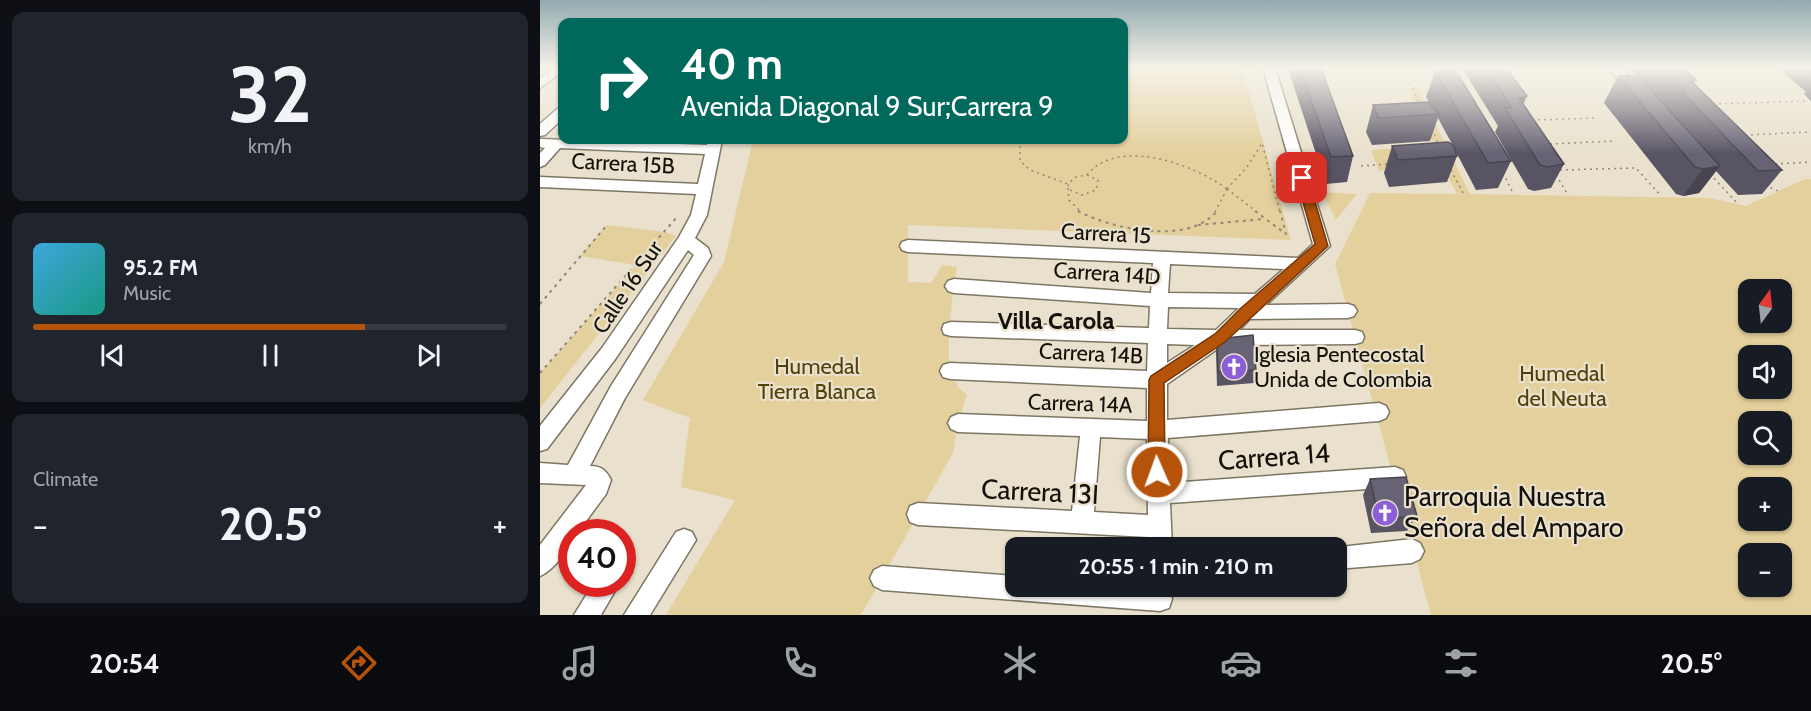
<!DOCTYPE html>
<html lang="en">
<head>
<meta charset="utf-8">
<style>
  body { margin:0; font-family:Cabin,sans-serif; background:#20242c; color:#f1f3f6; height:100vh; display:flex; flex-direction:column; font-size:22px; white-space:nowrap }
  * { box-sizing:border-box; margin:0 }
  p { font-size:20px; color:#9ea1a6 }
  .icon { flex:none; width:33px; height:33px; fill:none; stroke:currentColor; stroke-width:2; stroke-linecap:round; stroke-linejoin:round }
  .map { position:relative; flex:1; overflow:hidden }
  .panel { display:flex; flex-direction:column; gap:12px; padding:12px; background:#0d0f14; width:540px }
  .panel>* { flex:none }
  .hud { position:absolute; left:18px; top:18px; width:570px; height:126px; border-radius:12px; box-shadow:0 2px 4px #0004; background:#00695c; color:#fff; overflow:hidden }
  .needle { width:39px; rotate:15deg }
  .fabs { position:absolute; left:1198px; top:279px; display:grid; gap:12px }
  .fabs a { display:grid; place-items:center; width:54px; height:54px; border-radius:12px; background:#171b24; box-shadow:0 2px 4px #0004; font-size:30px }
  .speed { position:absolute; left:18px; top:519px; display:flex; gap:12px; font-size:30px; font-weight:700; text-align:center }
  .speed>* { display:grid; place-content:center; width:78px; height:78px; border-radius:50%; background:#171b24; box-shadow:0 2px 4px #0004; line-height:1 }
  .speed .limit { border:9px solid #d22; background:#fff; color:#111 }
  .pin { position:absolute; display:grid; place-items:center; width:51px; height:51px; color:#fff; margin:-26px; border-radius:12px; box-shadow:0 3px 9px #0006 }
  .me { position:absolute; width:66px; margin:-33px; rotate:358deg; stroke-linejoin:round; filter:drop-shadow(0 0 4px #0008) }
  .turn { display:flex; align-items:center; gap:21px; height:126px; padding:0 24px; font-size:27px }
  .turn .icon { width:78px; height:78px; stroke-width:2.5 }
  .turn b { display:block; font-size:42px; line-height:51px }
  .big { font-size:45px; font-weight:700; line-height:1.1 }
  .panel .widget { flex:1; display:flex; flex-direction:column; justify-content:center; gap:9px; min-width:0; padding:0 21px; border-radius:12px; background:#20242c }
  .panel .dial { align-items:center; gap:0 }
  .dial b { font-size:78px; line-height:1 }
  .song { display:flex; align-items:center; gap:18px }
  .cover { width:72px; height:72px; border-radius:9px; background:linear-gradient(135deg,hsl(200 70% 55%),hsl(170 70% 35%)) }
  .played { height:6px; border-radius:3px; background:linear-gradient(90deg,#b45309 70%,#363941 70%) }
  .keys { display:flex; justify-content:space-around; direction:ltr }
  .heat { display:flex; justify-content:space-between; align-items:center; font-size:33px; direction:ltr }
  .trip { position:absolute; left:465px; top:537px; width:342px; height:60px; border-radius:12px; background:#171b24; box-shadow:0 2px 4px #0004; font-weight:700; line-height:60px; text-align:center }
  .menu { display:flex; height:96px; justify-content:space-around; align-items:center; background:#090b0e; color:#9ea1a6 }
  .menu .icon { width:42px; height:42px }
  .menu .on { color:#b45309 }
  .menu b { font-size:27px; color:#f1f3f6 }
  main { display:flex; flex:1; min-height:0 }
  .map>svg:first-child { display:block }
</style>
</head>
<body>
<main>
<section class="panel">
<div class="widget dial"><b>32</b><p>km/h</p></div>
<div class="widget">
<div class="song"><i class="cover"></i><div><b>95.2 FM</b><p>Music</p></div></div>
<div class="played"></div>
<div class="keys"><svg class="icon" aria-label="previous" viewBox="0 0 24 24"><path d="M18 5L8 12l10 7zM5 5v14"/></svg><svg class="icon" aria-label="pause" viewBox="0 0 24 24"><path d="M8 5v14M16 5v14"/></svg><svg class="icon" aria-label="next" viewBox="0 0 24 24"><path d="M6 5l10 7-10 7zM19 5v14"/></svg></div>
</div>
<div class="widget"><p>Climate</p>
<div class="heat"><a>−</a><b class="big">20.5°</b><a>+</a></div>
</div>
</section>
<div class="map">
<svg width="1271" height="615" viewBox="0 0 1271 615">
  <rect width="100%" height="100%" fill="#e9e1cd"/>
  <path fill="#e4d09c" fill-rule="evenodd" d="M584,68H702L751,240L368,225V282L391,283L402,265L417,267C413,288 405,352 411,372C414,381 418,389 427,394L418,423L413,453L321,615H126L195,500L141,487L150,418L103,400L184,262L213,140H584Z
    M877,87L930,194L1170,198L1206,206L1265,179H1271V615H891L795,264L830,193L917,194L903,167L839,171L831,150L894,145L867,88ZM1209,290H1242V322H1209ZM1209,356H1242V388H1209ZM1209,422H1242V454H1209ZM1209,488H1242V520H1209ZM1209,554H1242V586H1209Z
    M782,192L817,194L796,220Z
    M67,225L125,232L136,236L0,408V373L96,265L40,256Z"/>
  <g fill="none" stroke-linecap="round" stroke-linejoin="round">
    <defs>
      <path id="minor" d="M13,68H22V72L0,88V78Z
        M723,68H735L790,246L726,305L808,304L814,306L817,311L814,316L808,318L710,319L699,330H815L822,332L824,337L822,342L815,344L683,345L627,384V420L839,403L846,406L849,412L846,418L839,421L628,438L629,483L855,467L863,470L866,477L863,484L855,487L630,503L632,548H608V537L378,525L370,522L367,514L370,506L378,503L532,511L540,436L418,432L411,429L408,423L411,417L418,414L607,421V388L410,379L403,377L400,371L403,365L410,363L607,371L608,343L411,336L404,334L402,329L404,324L411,322L609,328L610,306L414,293L408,291L405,286L408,281L414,279L611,293L613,263L368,252L362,250L360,246L362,242L368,240L758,258L773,244ZM630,264L744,269L715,294L628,293ZM628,307L699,308L676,330L627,329ZM627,344L655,345L627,363ZM560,437L607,439L608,515L554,512Z
        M1069,68H1081L1102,92L1100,95H1090Z
        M22,108V119L5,135L0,136V124L17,109Z
        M0,139L167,145L168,140H182L167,215L155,238L168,248L171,256L85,398L50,466C61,466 66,470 71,480L66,494L38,532H32C32,547 14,570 0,576V545L46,485L0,483V463L28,465L71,386L154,255L148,250L76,358L7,449L0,451V426L62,348L139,237L151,215L156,194L0,187V177L158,184L165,154L20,148L5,165L0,167V153L5,148L0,147Z
        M144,529L152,532L156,540L110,615H84L136,532Z
        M872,539L880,543L884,551L880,559L872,563L796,569V548H791Z
        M342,566L476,576V586L620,587L629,590L632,599L629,608L620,611L342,590L334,586L330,578L334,570Z
        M53,584H79L61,615H34Z"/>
    </defs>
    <use href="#minor" stroke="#7c7664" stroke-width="3"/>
    <path stroke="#8e8879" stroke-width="1.5" stroke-dasharray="2 4" stroke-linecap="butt" d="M870,83L880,105
      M1173,104L1267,101
      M992,120L1058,118
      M892,129L898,143
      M1205,135L1271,132
      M480,140V161L490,170L528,184
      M1010,144L1076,141
      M1235,164L1271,162
      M821,166L848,164
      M911,170L923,193
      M1020,170L1096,168L1121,196
      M963,173L973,193
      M1170,174L1198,204
      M547,175L558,180L556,190L542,195L530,190L528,184L536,177Z
      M547,175C578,136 655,165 687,189
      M1016,175L1028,195
      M1225,185L1240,192
      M528,188L529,200L541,212
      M687,189L717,212
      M687,189L707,167L722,143L740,212
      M675,212L687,189"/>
    <path stroke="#8e8879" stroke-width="2" stroke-dasharray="3 4.5" stroke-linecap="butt" d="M538,211C572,229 648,246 677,211
      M715,211L746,234L740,211
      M658,225L724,219
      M0,304L67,225
      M0,373L137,217"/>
    <use href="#minor" fill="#fff" fill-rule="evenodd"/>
  </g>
  <path fill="#595464" d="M750,68H781L813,156L807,182L786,184L749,72Z
    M922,68H966L983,104L1024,164L1011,188L994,191L988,189L955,132L958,126Z
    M1090,68H1144L1156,80L1154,84L1242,170L1222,194L1198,195L1176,171L1159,193L1143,196L1136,194L1064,103L1078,76H1097Z
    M1238,68H1271V101L1264,94L1266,92Z
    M899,69L971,161L958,188L936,190L916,152L917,156L907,182L849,187L844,173L852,146L912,144L898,118L890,141L832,145L826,132L833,105L890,104L886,97L895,71H898Z
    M677,339L716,370L714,383L677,386L676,353Z
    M830,479L877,516L867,531L831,533L823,495Z"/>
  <path fill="#484551" d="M987,96L976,120L979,98Z
    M1180,166L1159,193L1143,196L1163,169Z"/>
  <path fill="#676274" stroke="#484551" stroke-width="1.5" d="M760,68H781L813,156L791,157Z
    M914,68L971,161L948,163L895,71H900L899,69Z
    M946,68H966L987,96L979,98L1024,164L1007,167L1000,165L965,108H972Z
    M1124,68H1144L1156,80H1150L1242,170L1218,171L1142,92H1145Z
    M1078,76H1098L1180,166L1163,169L1155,167Z
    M888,102L899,114L839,118L833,105Z
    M908,142L913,145L917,156L858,160L852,146Z
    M713,335L716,370L678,372L677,339Z
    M866,477L877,516L839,519L830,479Z"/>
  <linearGradient id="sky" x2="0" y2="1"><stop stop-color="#93aaaf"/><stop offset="0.44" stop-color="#f5f2e8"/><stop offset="1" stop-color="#f5f2e8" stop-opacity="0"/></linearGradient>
  <rect width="1271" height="154" fill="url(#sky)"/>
  <path fill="#b45309" stroke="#753606" stroke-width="1.5" d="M762,174L768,178L788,246L685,342L624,383L625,472L622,478L617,480L611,478L608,472L609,380L611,376L675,334L701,308L775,244L756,178Z"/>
  <defs>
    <symbol id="church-disc" viewBox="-11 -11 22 22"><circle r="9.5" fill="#8c5fd8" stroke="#e9e1cd"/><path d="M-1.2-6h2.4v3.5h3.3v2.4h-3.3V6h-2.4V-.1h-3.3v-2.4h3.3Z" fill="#fff"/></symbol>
  </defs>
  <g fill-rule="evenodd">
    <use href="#church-disc" x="679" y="352" width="30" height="30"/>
    <use href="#church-disc" x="830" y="498" width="30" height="30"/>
  </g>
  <g text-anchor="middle" stroke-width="4.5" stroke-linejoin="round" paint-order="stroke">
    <g font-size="22" fill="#14110a" stroke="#e9e1cd">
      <text transform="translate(83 163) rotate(3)" y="8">Carrera 15B</text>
      <text transform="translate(566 233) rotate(3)" y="8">Carrera 15</text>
      <text transform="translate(567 273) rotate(4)" y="8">Carrera 14D</text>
      <text transform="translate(87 287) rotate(-56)" y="8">Calle 16 Sur</text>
      <text transform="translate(551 353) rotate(3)" y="8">Carrera 14B</text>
      <text transform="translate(540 403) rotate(2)" y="8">Carrera 14A</text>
    </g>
    <g font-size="22" fill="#14110a" stroke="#e9e1cd" text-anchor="start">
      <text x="714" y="362">Iglesia Pentecostal<tspan x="714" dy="25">Unida de Colombia</tspan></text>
    </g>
    <g font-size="22" fill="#514008" stroke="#e9e1cd">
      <text x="277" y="374">Humedal<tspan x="277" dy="25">Tierra Blanca</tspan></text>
      <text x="1022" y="381">Humedal<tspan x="1022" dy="25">del Neuta</tspan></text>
    </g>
    <g font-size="24" font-weight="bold" fill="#14110a" stroke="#e9e1cd">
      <text x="516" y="329">Villa Carola</text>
    </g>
    <g font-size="27" fill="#14110a" stroke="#e9e1cd">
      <text transform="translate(734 457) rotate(-4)" y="9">Carrera 14</text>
      <text transform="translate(500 492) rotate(3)" y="9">Carrera 13I</text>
    </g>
    <g font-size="27" fill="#14110a" stroke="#e9e1cd" text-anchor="start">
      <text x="864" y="506">Parroquia Nuestra<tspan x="864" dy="31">Señora del Amparo</tspan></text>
    </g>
  </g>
</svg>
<div class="fabs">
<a><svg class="needle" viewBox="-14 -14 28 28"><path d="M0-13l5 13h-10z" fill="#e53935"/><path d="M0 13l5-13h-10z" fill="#9ea1a6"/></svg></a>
<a><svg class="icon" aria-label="sound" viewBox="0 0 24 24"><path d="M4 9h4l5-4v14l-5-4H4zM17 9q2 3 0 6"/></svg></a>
<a><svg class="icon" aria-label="search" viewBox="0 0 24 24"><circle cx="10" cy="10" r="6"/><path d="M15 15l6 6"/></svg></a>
<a>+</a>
<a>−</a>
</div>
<div class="speed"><div class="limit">40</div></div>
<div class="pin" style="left:762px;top:178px;background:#d93025"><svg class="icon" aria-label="arrive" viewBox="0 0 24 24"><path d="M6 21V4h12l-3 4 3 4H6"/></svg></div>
<svg class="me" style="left:617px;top:472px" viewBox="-20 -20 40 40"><circle r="17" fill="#b45309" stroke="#fff" stroke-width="3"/><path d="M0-11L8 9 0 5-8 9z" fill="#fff"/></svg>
<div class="trip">20:55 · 1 min · 210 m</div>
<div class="hud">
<div class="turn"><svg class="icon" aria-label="right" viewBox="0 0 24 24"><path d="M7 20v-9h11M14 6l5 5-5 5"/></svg><div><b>40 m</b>Avenida Diagonal 9 Sur;Carrera 9</div></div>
</div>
</div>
</main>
<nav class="menu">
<b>20:54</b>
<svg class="icon on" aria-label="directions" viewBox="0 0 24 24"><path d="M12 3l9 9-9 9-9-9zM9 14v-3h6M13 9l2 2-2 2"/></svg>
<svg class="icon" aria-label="music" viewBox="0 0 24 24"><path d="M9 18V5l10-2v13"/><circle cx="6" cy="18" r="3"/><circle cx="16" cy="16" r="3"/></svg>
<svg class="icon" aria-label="phone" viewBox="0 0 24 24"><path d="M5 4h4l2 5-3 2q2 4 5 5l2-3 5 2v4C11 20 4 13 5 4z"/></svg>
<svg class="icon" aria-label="climate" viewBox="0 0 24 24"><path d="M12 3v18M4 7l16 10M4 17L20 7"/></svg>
<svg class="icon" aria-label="car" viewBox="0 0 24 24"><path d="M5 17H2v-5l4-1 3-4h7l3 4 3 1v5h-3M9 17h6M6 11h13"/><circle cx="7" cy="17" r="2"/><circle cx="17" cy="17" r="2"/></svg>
<svg class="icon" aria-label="filters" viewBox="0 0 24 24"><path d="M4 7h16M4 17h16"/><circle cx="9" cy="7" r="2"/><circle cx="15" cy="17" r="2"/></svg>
<b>20.5°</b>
</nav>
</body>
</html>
